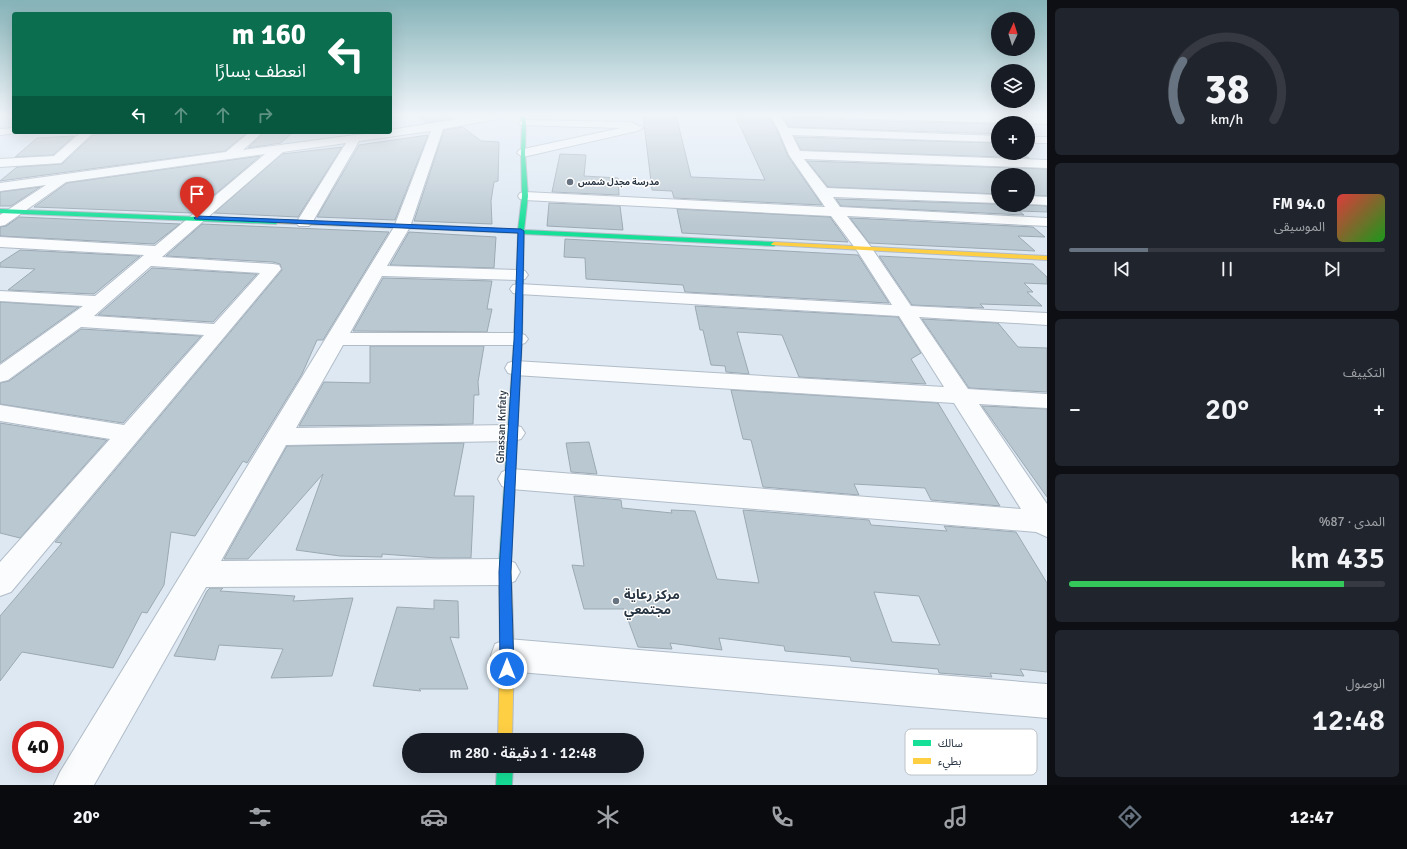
<!DOCTYPE html>
<html lang="ar">
<head>
<meta charset="utf-8">
<style>
  body { margin:0; font-family:Signika,"Noto Sans Arabic",sans-serif; background:#20242c; color:#f1f3f6; direction:rtl; height:100vh; display:flex; flex-direction:column; font-size:15px; white-space:nowrap }
  * { box-sizing:border-box; margin:0 }
  p { font-size:13px; color:#9ea1a6 }
  .icon { flex:none; width:22px; height:22px; fill:none; stroke:currentColor; stroke-width:2; stroke-linecap:round; stroke-linejoin:round }
  .map { position:relative; flex:1; overflow:hidden; direction:ltr }
  .sheet { display:flex; flex-direction:column; gap:8px; padding:8px; background:#0d0f14; width:360px }
  .sheet>* { flex:none }
  .top-card { position:absolute; left:12px; top:12px; width:380px; height:122px; border-radius:4px; box-shadow:0 4px 16px #0002; direction:rtl; background:#0b6e4f; color:#fff; overflow:hidden }
  .needle { width:26px; rotate:4deg }
  .controls { position:absolute; left:991px; top:12px; display:grid; gap:8px }
  .controls a { display:grid; place-items:center; width:44px; height:44px; border-radius:50%; background:#171b24; box-shadow:0 4px 16px #0002; font-size:20px }
  .speed { position:absolute; left:12px; top:721px; display:flex; gap:8px; font-size:20px; font-weight:700; text-align:center }
  .speed>* { display:grid; place-content:center; width:52px; height:52px; border-radius:50%; background:#171b24; box-shadow:0 4px 16px #0002; line-height:1 }
  .speed .limit { border:6px solid #d22; background:#fff; color:#111 }
  .pin { position:absolute; display:grid; place-items:center; width:34px; height:34px; color:#fff; margin:-41px -17px; border-radius:50% 50% 50% 0; rotate:-45deg; box-shadow:0 0 4px #0007 }
  .pin .icon { rotate:45deg }
  .me { position:absolute; width:44px; margin:-22px; rotate:0deg; stroke-linejoin:round; filter:drop-shadow(0 0 3px #0008) }
  .turn { display:flex; align-items:center; gap:14px; height:84px; padding:0 20px; font-size:18px }
  .turn .icon { width:52px; height:52px; stroke-width:2.5 }
  .turn b { display:block; font-size:28px; line-height:34px }
  .lanes { display:flex; align-items:center; height:38px; padding:0 20px; background:#0003; justify-content:center; gap:20px; direction:ltr }
  .lanes .off { opacity:.35 }
  .big { font-size:30px; font-weight:600; line-height:1.1 }
  .sheet .tile { flex:1; display:flex; flex-direction:column; justify-content:center; gap:6px; min-width:0; padding:0 14px; border-radius:6px; background:#20242c }
  .sheet .dial { align-items:center; gap:0 }
  .dial svg { height:104px; overflow:visible; fill:none; stroke:#363941; stroke-width:7; stroke-linecap:round; text-anchor:middle }
  .dial text { fill:#f1f3f6; stroke:none }
  .song { display:flex; align-items:center; gap:12px }
  .cover { width:48px; height:48px; border-radius:6px; background:linear-gradient(135deg,hsl(0 70% 55%),hsl(120 70% 35%)) }
  .played { height:4px; border-radius:2px; background:linear-gradient(90deg,#677380 25%,#363941 25%) }
  .keys { display:flex; justify-content:space-around; direction:ltr }
  .heat { display:flex; justify-content:space-between; align-items:center; font-size:22px; direction:ltr }
  .charge { height:6px; border-radius:3px; background:linear-gradient(90deg,#34c759 87%,#363941 0) }
  .trip { position:absolute; left:402px; top:733px; width:242px; height:40px; border-radius:20px; background:#171b24; box-shadow:0 4px 16px #0002; font-weight:600; line-height:40px; text-align:center; direction:rtl }
  .tabs { display:flex; height:64px; justify-content:space-around; align-items:center; background:#090b0e; color:#9ea1a6 }
  .tabs .icon { width:28px; height:28px }
  .tabs .on { color:#677380 }
  .tabs b { font-size:18px; color:#f1f3f6 }
  main { display:flex; flex:1; min-height:0 }
  .map>svg:first-child { display:block }
</style>
</head>
<body>
<main>
<section class="sheet">
<div class="tile dial"><svg viewBox="0 0 100 80">
<path d="M14 69A42 42 0 1 1 86 69"/>
<path d="M14 69A42 42 0 0 1 16 24" stroke="#677380"/>
<text x="50" y="56" font-size="32" font-weight="700">38</text>
<text x="50" y="72" font-size="11">km/h</text>
</svg></div>
<div class="tile">
<div class="song"><i class="cover"></i><div><b>94.0 FM</b><p>الموسيقى</p></div></div>
<div class="played"></div>
<div class="keys"><svg class="icon" aria-label="previous" viewBox="0 0 24 24"><path d="M18 5L8 12l10 7zM5 5v14"/></svg><svg class="icon" aria-label="pause" viewBox="0 0 24 24"><path d="M8 5v14M16 5v14"/></svg><svg class="icon" aria-label="next" viewBox="0 0 24 24"><path d="M6 5l10 7-10 7zM19 5v14"/></svg></div>
</div>
<div class="tile"><p>التكييف</p>
<div class="heat"><a>−</a><b class="big">20°</b><a>+</a></div>
</div>
<div class="tile"><p>المدى · 87%</p><b class="big">435 km</b><div class="charge"></div></div>
<div class="tile"><p>الوصول</p><b class="big">12:48</b></div>
</section>
<div class="map">
<svg width="1047" height="785" viewBox="0 0 1047 785">
  <rect width="100%" height="100%" fill="#dde8f3"/>
  <path fill="#bac8d1" stroke="#9ca9b3" fill-rule="evenodd" d="M420,115H448L452,119L426,123Z
    M643,115H676L691,177L765,180L735,115H768L778,132L788,156L822,205L674,198L672,191L652,190Z
    M782,116L839,117L843,120L998,124V134L789,127Z
    M463,127L481,141L499,142L498,181L494,182L491,201L492,224L414,221L444,130Z
    M141,132H248L225,151L0,181L17,167L62,164L93,135Z
    M264,132H293L281,143L248,148Z
    M428,135L395,220L317,217L359,145Z
    M74,136L53,155L15,157L37,138Z
    M794,137L998,143V153H1022L1029,158L801,150Z
    M342,147L298,217L214,213L282,154Z
    M560,154L586,155L584,176L618,178L619,195L552,192Z
    M260,156L193,213L34,207L67,183Z
    M807,161L1046,169L1047,171V196L1028,195V175H998V194L828,187Z
    M40,187L11,206H0V192Z
    M836,199L1027,205L1047,206V212L1019,211L1024,215L841,206Z
    M549,203L620,206L623,230L547,226Z
    M677,209L830,217L848,242L682,233Z
    M19,217L180,224L154,244L0,236V227L6,226Z
    M850,218L1033,227L1045,237L1018,236L1035,251L869,243Z
    M202,224L389,232L323,340H317L302,374L247,463L243,461L195,536L171,532L164,585L147,613L142,612L113,668L22,652L0,681V616L62,543L55,542L282,270L280,264L273,262L166,256Z
    M409,232L496,237L494,268L390,265Z
    M565,239L858,255L889,303L685,292L683,285L586,279L585,258L564,257Z
    M20,250L140,256L94,294L8,290L35,269L0,267V263Z
    M879,256L1033,264L1047,277V284L1024,283L1033,292H1027L1042,306L980,304L984,308L912,305Z
    M152,268L257,274L213,322L98,315Z
    M383,278L492,281L487,309H492L487,332L353,331Z
    M0,302L79,307L0,363Z
    M695,306L898,317L921,353L911,359L926,384L799,377L782,335L737,332L749,374L726,372L725,366L711,365L703,330H700Z
    M922,319L998,323L1018,347L1047,348V392L969,388Z
    M81,329L201,336L123,423L0,404V383L9,381Z
    M370,346H484L478,382L479,395H474L473,424L299,426L324,382L370,383Z
    M731,390L938,403L1000,506L931,500L925,488L854,484L859,495L763,487L751,440L743,439Z
    M982,406L1047,409V497L990,417Z
    M0,423L107,440L20,538L0,533Z
    M589,442L597,474L571,472L566,443Z
    M464,443L454,496H474L471,558H437L382,554V557L340,556L296,550L323,474L248,559H224L287,446Z
    M574,496L621,500L622,508L672,513L671,510L695,511L717,579L759,583L743,510L869,520L871,525L947,531L944,526L1016,532L1047,583V672L1020,669L1024,676L990,673L992,677L939,673L938,669L851,661L850,657L785,651L784,646L719,638L722,650L670,643L672,649L638,647L624,609H584L572,565L584,566ZM874,592L919,596L940,645L892,642Z
    M210,588H223L220,591L295,596L293,601L353,598L332,676L271,678L283,649L219,645L215,660L174,656L207,591Z
    M434,600L458,601L459,638L450,637L468,689H419L421,691L373,686L397,607L434,609Z"/>
  <g fill="none" stroke-linecap="round" stroke-linejoin="round">
    <defs>
      <path id="street" d="M483,115H507L502,118L443,129L410,227L387,266L519,270L525,271L528,275L525,279L519,280L382,276L350,333H518L525,335L528,339L525,343L518,345H343L296,428L513,425L521,427L525,433L521,439L513,441L286,445L221,561L505,559L515,563L520,572L515,581L505,585L206,587L94,785H54L60,772L394,227L431,131L359,141L312,223L309,226H299L296,223L346,143L283,152L162,257L273,264L279,265L281,269L11,592L0,596V562L110,439L0,421V405L124,425L204,335L81,327L8,380L0,382V365L83,306L0,301V291L95,296L144,255L0,247V237L155,246L265,154L66,182L5,225L0,226V215L46,185L0,191V183L226,152L250,132H263L243,150L355,135L390,132V130ZM151,266L260,273L214,324L94,316Z
        M769,115H780L788,128L998,136V142L792,135L800,151L1047,160V168L804,159L827,188L998,195V203L833,197L840,207L1047,218V226L847,216L871,247L911,306L1047,313V325L919,317L968,389L1047,394V408L979,404L1047,504V537L1036,532L511,489L502,486L498,479L502,472L511,469L1021,509L954,403L515,375L508,373L505,368L508,363L515,361L944,387L899,316L519,294L513,293L510,289L513,285L519,284L892,305L858,252L831,216L525,200L520,199L518,196L520,193L525,192L825,207L789,155L779,131Z
        M838,115H966L1047,118V124L843,118Z
        M524,120L630,122L643,128L637,131L523,157L517,153L519,150L621,128L520,125L519,123L520,121Z
        M14,128V132H19L18,133L0,135V129Z
        M81,132H94L61,163L0,167V159L54,156Z
        M1028,137H1047V143H1028Z
        M1028,196L1047,197V205L1028,204Z
        M507,639L1047,684V718L507,671L495,666L491,655L495,644Z"/>
      <path id="fast" d="M520,115H524L526,123L525,153L528,196L524,230L774,242L777,244L774,246L524,234L522,339L511,564L509,568L505,569L501,568L499,564L514,339L518,233L426,229L423,227L426,225L518,230L522,196L521,153L522,123Z
        M0,209L276,220L279,222L276,224L0,213Z
        M497,766H513L512,785H496Z"/>
      <path id="slow" d="M276,220L426,225L429,227L426,229L274,223L273,222Z
        M774,242L1047,256V260L772,245L771,244Z
        M505,559L509,560L511,564L514,655L512,740H498L500,655L499,564L501,560Z"/>
    </defs>
    <use href="#street" stroke="#b1bcc8" stroke-width="2"/>
    <use href="#fast" stroke="#b1bcc8" stroke-width="2"/>
    <use href="#slow" stroke="#b1bcc8" stroke-width="2"/>
    <use href="#street" fill="#fafcfd" fill-rule="evenodd"/>
    <use href="#fast" fill="#16e098" fill-rule="evenodd"/>
    <use href="#slow" fill="#ffcf43" fill-rule="evenodd"/>
  </g>
  <linearGradient id="sky" x2="0" y2="1"><stop stop-color="#85b3b8"/><stop offset="0.51" stop-color="#f0f5fa"/><stop offset="1" stop-color="#f0f5fa" stop-opacity="0"/></linearGradient>
  <rect width="1047" height="225" fill="url(#sky)"/>
  <path fill="#1a73e8" stroke="#114b97" d="M197,216L521,229L524,231L522,340L511,572L514,669L511,674L507,676L502,674L500,669L499,572L514,340L518,233L195,219L194,218Z"/>
  <g fill="#677380" stroke="#fff" stroke-width="1.5">
    <circle cx="570" cy="182" r="4"/>
    <circle cx="616" cy="601" r="4"/>
  </g>
  <g text-anchor="middle" stroke-width="3" stroke-linejoin="round" paint-order="stroke">
    <g font-size="9" font-weight="bold" fill="#273442" stroke="#fff" text-anchor="start">
      <text x="578" y="185">مدرسة مجدل شمس</text>
    </g>
    <g font-size="11" fill="#273442" stroke="#fff">
      <text transform="translate(501 427) rotate(-88)" y="4">Ghassan Knfaty</text>
    </g>
    <g font-size="13" font-weight="bold" fill="#273442" stroke="#fff" text-anchor="start">
      <text x="624" y="599">مركز رعاية<tspan x="624" dy="15">مجتمعي</tspan></text>
    </g>
  </g>
  <rect x="905" y="729" width="132" height="46" rx="6" fill="#fff" stroke="#bec2c6" stroke-width="1"/>
  <rect x="913" y="740" width="18" height="6" fill="#16e098"/>
  <rect x="913" y="758" width="18" height="6" fill="#ffcf43"/>
  <g font-size="11" fill="#273442">
    <text x="938" y="747">سالك</text>
    <text x="938" y="765">بطيء</text>
  </g>
</svg>
<div class="controls">
<a><svg class="needle" viewBox="-14 -14 28 28"><path d="M0-13l5 13h-10z" fill="#e53935"/><path d="M0 13l5-13h-10z" fill="#9ea1a6"/></svg></a>
<a><svg class="icon" aria-label="layers" viewBox="0 0 24 24"><path d="M12 4l9 5-9 5-9-5zM3 14l9 5 9-5"/></svg></a>
<a>+</a>
<a>−</a>
</div>
<div class="speed"><div class="limit">40</div></div>
<div class="pin" style="left:197px;top:218px;background:#d93025"><svg class="icon" aria-label="arrive" viewBox="0 0 24 24"><path d="M6 21V4h12l-3 4 3 4H6"/></svg></div>
<svg class="me" style="left:507px;top:669px" viewBox="-20 -20 40 40"><circle r="17" fill="#1a73e8" stroke="#fff" stroke-width="3"/><path d="M0-11L8 9 0 5-8 9z" fill="#fff"/></svg>
<div class="trip">12:48 · 1 دقيقة · 280 m</div>
<div class="top-card">
<div class="turn"><svg class="icon" aria-label="left" viewBox="0 0 24 24"><path d="M17 20v-9H6M10 6l-5 5 5 5"/></svg><div><b>160 m</b>انعطف يسارًا</div></div>
<div class="lanes"><svg class="icon" aria-label="left" viewBox="0 0 24 24"><path d="M17 20v-9H6M10 6l-5 5 5 5"/></svg><svg class="icon off" aria-label="ahead" viewBox="0 0 24 24"><path d="M12 20V5M6 11l6-6 6 6"/></svg><svg class="icon off" aria-label="ahead" viewBox="0 0 24 24"><path d="M12 20V5M6 11l6-6 6 6"/></svg><svg class="icon off" aria-label="right" viewBox="0 0 24 24"><path d="M7 20v-9h11M14 6l5 5-5 5"/></svg></div>
</div>
</div>
</main>
<nav class="tabs">
<b>12:47</b>
<svg class="icon on" aria-label="directions" viewBox="0 0 24 24"><path d="M12 3l9 9-9 9-9-9zM9 14v-3h6M13 9l2 2-2 2"/></svg>
<svg class="icon" aria-label="music" viewBox="0 0 24 24"><path d="M9 18V5l10-2v13"/><circle cx="6" cy="18" r="3"/><circle cx="16" cy="16" r="3"/></svg>
<svg class="icon" aria-label="phone" viewBox="0 0 24 24"><path d="M5 4h4l2 5-3 2q2 4 5 5l2-3 5 2v4C11 20 4 13 5 4z"/></svg>
<svg class="icon" aria-label="climate" viewBox="0 0 24 24"><path d="M12 3v18M4 7l16 10M4 17L20 7"/></svg>
<svg class="icon" aria-label="car" viewBox="0 0 24 24"><path d="M5 17H2v-5l4-1 3-4h7l3 4 3 1v5h-3M9 17h6M6 11h13"/><circle cx="7" cy="17" r="2"/><circle cx="17" cy="17" r="2"/></svg>
<svg class="icon" aria-label="filters" viewBox="0 0 24 24"><path d="M4 7h16M4 17h16"/><circle cx="9" cy="7" r="2"/><circle cx="15" cy="17" r="2"/></svg>
<b>20°</b>
</nav>
</body>
</html>
